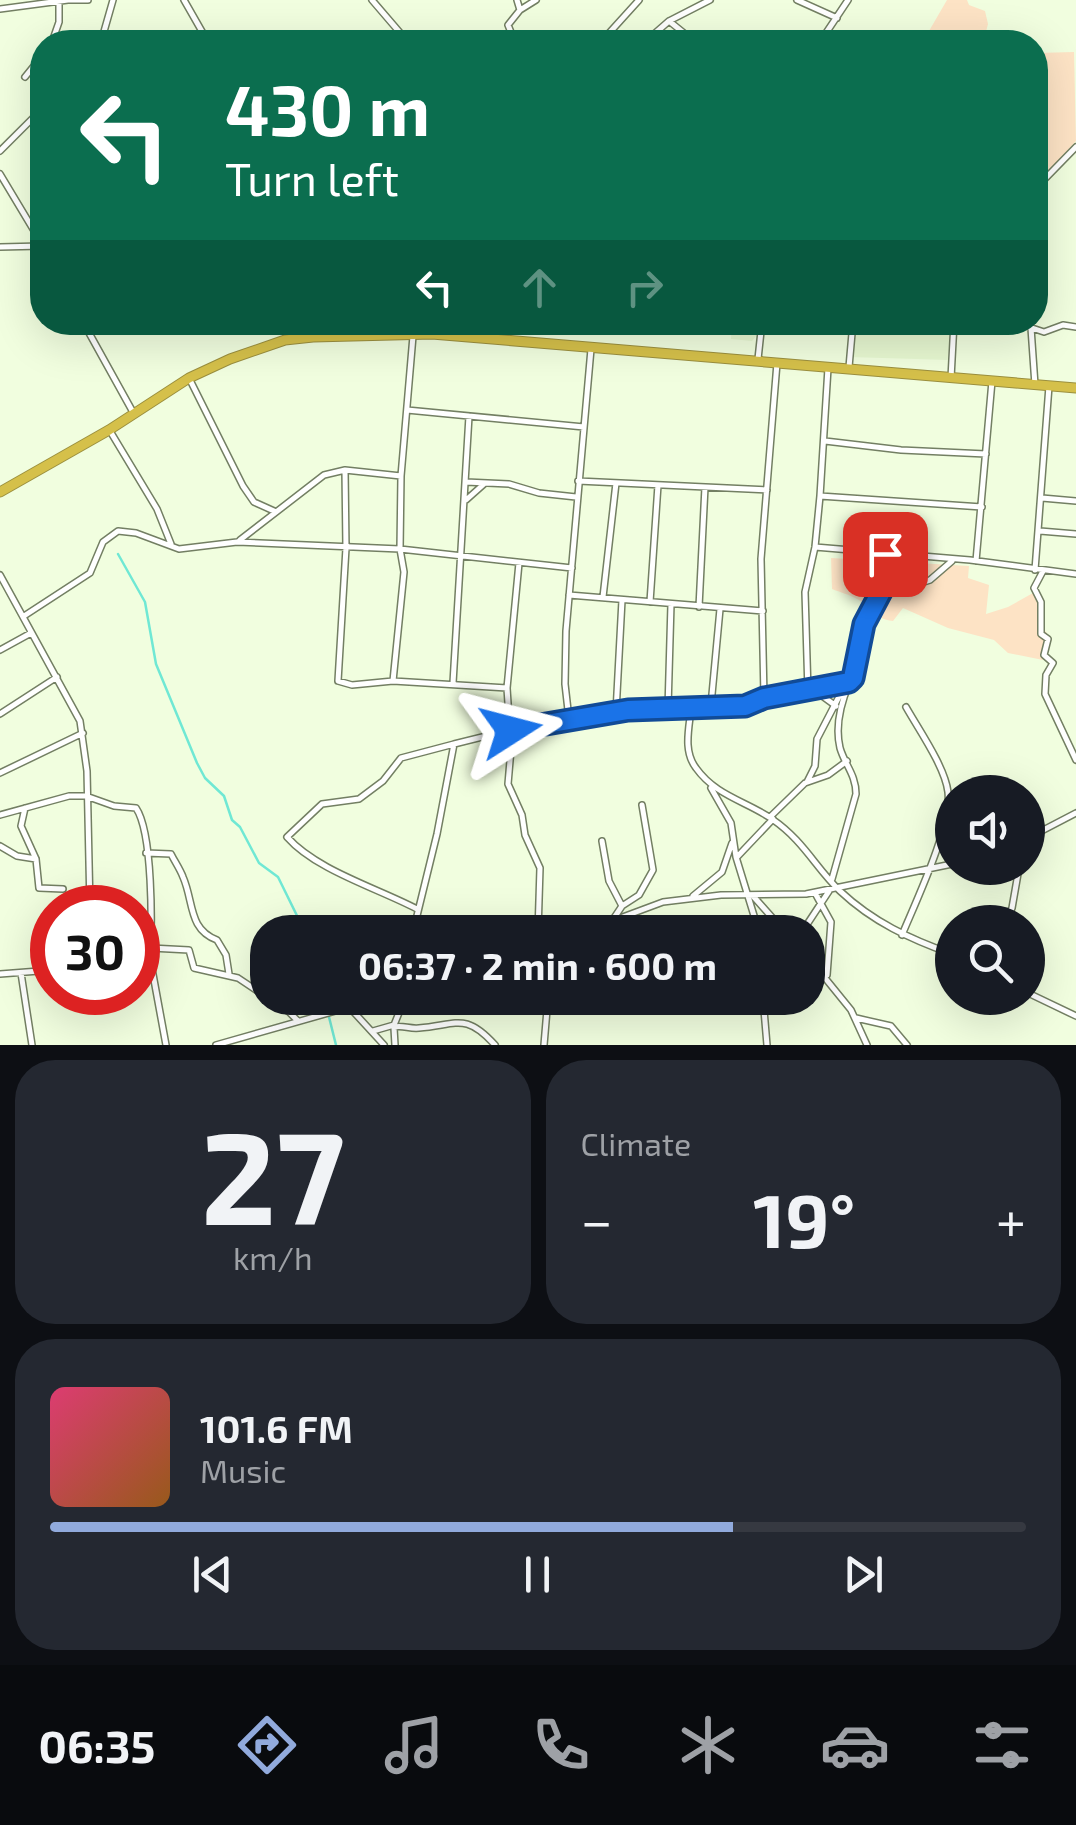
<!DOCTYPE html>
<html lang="en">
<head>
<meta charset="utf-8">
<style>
  body { margin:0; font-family:"Exo 2",sans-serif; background:#242831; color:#f1f3f6; height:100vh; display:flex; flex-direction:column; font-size:38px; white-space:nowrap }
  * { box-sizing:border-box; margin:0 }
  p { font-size:32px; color:#9ea1a6 }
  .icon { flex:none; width:55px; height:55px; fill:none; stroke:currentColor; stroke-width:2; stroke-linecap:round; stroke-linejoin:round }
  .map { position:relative; height:1045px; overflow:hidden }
  .details { display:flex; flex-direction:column; gap:15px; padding:15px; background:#0d0f14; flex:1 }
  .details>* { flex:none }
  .top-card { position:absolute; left:30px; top:30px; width:1018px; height:305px; border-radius:40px; box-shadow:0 10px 40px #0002; background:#0b6e4f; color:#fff; overflow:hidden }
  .tools { position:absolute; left:935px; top:775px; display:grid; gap:20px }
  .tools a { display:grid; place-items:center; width:110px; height:110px; border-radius:50%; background:#171b24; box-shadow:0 10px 40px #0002; font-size:50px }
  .speed { position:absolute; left:30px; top:885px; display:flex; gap:20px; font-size:50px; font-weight:700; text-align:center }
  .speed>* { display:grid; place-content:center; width:130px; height:130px; border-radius:50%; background:#171b24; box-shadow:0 10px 40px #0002; line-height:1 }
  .speed .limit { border:15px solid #d22; background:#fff; color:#111 }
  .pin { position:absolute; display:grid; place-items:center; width:85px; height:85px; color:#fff; margin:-42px; border-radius:20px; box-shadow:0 5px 15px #0006 }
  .me { position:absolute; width:110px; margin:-55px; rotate:81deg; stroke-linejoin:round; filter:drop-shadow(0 0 8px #0008) }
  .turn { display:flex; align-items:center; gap:35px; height:210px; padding:0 30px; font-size:45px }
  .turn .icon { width:130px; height:130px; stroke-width:2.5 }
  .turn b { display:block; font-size:70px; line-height:85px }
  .lanes { display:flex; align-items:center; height:95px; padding:0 30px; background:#0003; justify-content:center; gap:50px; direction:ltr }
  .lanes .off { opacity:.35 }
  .big { font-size:75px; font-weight:700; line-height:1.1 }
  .details .tile { flex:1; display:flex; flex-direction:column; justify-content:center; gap:15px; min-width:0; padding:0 35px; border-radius:40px; background:#242831 }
  .details .dial { align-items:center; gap:0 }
  .dial b { font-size:130px; line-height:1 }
  .song { display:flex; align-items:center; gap:30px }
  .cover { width:120px; height:120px; border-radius:15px; background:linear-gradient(135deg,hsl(340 70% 55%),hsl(30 70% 35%)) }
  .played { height:10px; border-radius:5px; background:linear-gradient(90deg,#91aadc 70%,#363941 70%) }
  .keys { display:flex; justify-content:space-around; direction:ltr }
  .heat { display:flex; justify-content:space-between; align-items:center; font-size:55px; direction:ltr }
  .details .tiles { flex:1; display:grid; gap:15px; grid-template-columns:1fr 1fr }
  .tile:last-child { grid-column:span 2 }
  .trip { position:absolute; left:250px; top:915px; width:575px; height:100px; border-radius:40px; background:#171b24; box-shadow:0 10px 40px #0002; font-weight:700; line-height:100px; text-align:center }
  .tab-bar { display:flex; height:160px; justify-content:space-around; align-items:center; background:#090b0e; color:#9ea1a6 }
  .tab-bar .icon { width:70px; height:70px }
  .tab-bar .on { color:#91aadc }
  .tab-bar b { font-size:45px; color:#f1f3f6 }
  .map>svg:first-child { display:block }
</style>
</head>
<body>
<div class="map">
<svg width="1076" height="1045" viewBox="0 0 1076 1045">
  <rect width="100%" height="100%" fill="#f1fedf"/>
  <path fill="#e6f7d0" d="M732,323H758L756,336L752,341L731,339Z
    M854,323H950L948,360L850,357Z"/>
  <path fill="#fde3c5" d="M947,0H967L969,5L985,11L988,24L984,39L977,42H933L928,39L929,31Z
    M1074,52L1076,141L1039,182H1035V138L1038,133L1035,123V58L1037,53Z
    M831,558L969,566L968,578L989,585L986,614L1008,607L1033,593L1043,614V628L1052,640L1041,654L1043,660L1008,653L994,640L948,628L903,608L893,621C873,619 872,606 857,599C850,595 840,592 832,589Z"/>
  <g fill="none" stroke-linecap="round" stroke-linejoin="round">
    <path stroke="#70e8d4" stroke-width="2.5" d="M118,554L145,602L156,664L197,763L205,778L224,796L232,820L240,827L259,863L278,877L305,932
      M328,998V1011
      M329,1017L336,1045"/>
    <defs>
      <path id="minor" d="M68,0H88
        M184,0L208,42
        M372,0L408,42
        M797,0L837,18
        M0,9L68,0
        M520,10L536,0
        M669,21L695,42
        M52,42L59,22V1
        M101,42L113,0
        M515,42L508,25L520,10L517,0
        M601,42L639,0
        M645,42L669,21L710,0
        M820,42L848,0
        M25,77L42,56
        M0,151L42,109
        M0,174L42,244
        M1035,189L1076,147
        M0,247L42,246
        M83,322L134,414
        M306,322L313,337
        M954,324L974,327L1023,325L1044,332L1063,325L1076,327
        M1031,328L1035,385
        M758,359L762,322
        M849,367L853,322
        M189,378L243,486L254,502L274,511
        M951,378L954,322
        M407,410L584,427
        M110,431L157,509L171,544
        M825,441L901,450L986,454
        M345,470L346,548L338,681L352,685L393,681L507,688
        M578,481L767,490
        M466,482L509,484L539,493L576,497
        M820,496L982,507
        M1042,498L1076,501
        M466,500L484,484
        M1040,531L1076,534
        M240,540L324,475L345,470L401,476L413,336
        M815,547L970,560L1076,574
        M976,561L992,381
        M519,563L507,688L511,749L508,784L522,815L525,835L540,868L538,932
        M1035,570L1049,386
        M1043,571L1034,588L1041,602V634L1048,639L1044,655L1053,663L1046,675L1045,694L1076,760
        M0,575L80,721L87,771L90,908
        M569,595L763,611
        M880,596L930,580L952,561
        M603,597L616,483
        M650,602L658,485
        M699,607L705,487
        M24,616L90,573L103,542L118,531L136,533L179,549L237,542L400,549L572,568
        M0,650L31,633
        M393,681L404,572L400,549L401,476
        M453,683L469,416
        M814,690L836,706
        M808,692L805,592L815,547L820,496L828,368
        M764,697L761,559L777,363
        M711,705L720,609
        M668,708L671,604
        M691,709C689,729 683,751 696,768C716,796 746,801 772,819C804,841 815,867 840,891C873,922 910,939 952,954
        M616,712L622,600
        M0,714L57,677
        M569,719L565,684L566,631L591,349
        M0,773L83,733
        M807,782L815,766L817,739L845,685
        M711,788L731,823L736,857L759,932
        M25,808L21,826L36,859L39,888L63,889
        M0,815L69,796H86L114,806L136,808C153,833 152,926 150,958
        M770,817L805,783L828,775L847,761
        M948,819L952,833
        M1028,838L1076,813
        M602,841L609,881L622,906L612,921
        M0,846L17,856L36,859
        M146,853L171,854C175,862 180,869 183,877C194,902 188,929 217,940L226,955L229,974
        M737,857L773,819
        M832,879L856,794C856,775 845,765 840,748C835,727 841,703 849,684
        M815,893L831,922L827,975
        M693,896L722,872L732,843
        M753,896L785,932
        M622,906L639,895L653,870L642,805
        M417,909C377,888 316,870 287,837L322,804L359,799L383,781L401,758L454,744
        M1006,922L1012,908L1019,868
        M413,932L437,834L454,744L527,726H544L628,710L745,706L764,697L849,682L853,678L864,624L882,589L885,554
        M564,932L612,921L663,902L721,895L806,894L952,864
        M802,932L829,891
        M902,935C916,901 952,826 948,792C945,767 919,730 906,707
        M151,948L189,950L194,968L238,978L289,1012L298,1021
        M138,956L150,958L166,1045
        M808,957L851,1010L867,1045
        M21,973L32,1045
        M0,974L52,970
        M1028,993L1076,1016
        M763,998L767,1045
        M350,1008L384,1045
        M856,1018L891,1026L907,1045
        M394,1027C403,1025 409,1029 419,1028C457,1025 465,1012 495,1045
        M394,1028L395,1045
        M373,1031L394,1025L405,998
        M216,1045L381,998
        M544,1045L548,998"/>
      <path id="highway" d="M0,492L109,430L189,378L230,359L285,340L313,337L432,334L1076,388"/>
    </defs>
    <use href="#minor" stroke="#737f63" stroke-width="8"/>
    <use href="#highway" stroke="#9b8f3e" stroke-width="11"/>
    <use href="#minor" stroke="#fff" stroke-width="5"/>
    <use href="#highway" stroke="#d5c04a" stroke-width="9"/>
  </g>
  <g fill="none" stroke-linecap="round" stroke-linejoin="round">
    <defs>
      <path id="route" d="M511,730L628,710L745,706L764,698L849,682L853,678L864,624L882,590L885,554"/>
    </defs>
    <use href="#route" stroke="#114b97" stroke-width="25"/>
    <use href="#route" stroke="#1a73e8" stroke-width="18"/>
  </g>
</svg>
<div class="tools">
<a><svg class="icon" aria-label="sound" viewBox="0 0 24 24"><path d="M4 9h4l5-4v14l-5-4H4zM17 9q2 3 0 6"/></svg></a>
<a><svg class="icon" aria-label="search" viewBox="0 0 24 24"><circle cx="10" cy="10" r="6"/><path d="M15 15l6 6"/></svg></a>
</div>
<div class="speed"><div class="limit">30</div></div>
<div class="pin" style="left:885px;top:554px;background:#d93025"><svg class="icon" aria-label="arrive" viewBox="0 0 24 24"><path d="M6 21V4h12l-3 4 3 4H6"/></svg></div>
<svg class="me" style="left:511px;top:730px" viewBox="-20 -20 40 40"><path d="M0-17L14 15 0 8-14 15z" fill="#1a73e8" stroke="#fff" stroke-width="4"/></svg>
<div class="trip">06:37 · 2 min · 600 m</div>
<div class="top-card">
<div class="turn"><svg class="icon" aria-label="left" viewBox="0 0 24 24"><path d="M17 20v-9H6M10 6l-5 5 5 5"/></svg><div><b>430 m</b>Turn left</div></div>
<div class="lanes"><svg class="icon" aria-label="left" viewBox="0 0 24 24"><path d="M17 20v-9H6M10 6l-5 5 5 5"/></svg><svg class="icon off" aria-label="ahead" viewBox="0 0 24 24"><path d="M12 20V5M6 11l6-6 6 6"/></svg><svg class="icon off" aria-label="right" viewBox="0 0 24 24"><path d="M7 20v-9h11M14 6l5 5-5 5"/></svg></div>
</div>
</div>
<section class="details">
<div class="tiles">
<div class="tile dial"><b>27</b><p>km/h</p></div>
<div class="tile"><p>Climate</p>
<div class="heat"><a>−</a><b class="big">19°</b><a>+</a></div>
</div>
<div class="tile">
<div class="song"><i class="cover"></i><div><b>101.6 FM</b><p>Music</p></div></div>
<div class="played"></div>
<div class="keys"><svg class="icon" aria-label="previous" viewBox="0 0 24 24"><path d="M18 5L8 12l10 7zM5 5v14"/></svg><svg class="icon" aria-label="pause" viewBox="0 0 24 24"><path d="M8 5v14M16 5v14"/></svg><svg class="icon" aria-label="next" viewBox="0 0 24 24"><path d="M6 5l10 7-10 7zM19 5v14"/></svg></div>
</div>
</div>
</section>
<nav class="tab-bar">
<b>06:35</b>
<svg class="icon on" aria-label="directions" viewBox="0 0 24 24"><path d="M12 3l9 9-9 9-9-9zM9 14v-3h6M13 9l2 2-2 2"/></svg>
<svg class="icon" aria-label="music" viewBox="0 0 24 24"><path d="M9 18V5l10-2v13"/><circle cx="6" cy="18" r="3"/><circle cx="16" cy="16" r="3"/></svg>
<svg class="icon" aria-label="phone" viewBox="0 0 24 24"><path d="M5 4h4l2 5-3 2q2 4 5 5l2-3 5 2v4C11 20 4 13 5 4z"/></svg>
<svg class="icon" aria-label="climate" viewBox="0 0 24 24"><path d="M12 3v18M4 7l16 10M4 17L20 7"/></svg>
<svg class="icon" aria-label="car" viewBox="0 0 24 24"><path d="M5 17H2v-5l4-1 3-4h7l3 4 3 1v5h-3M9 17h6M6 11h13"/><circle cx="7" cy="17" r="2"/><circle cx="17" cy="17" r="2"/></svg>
<svg class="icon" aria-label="filters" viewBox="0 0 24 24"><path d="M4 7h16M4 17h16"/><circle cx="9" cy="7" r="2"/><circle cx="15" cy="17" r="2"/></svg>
</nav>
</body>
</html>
